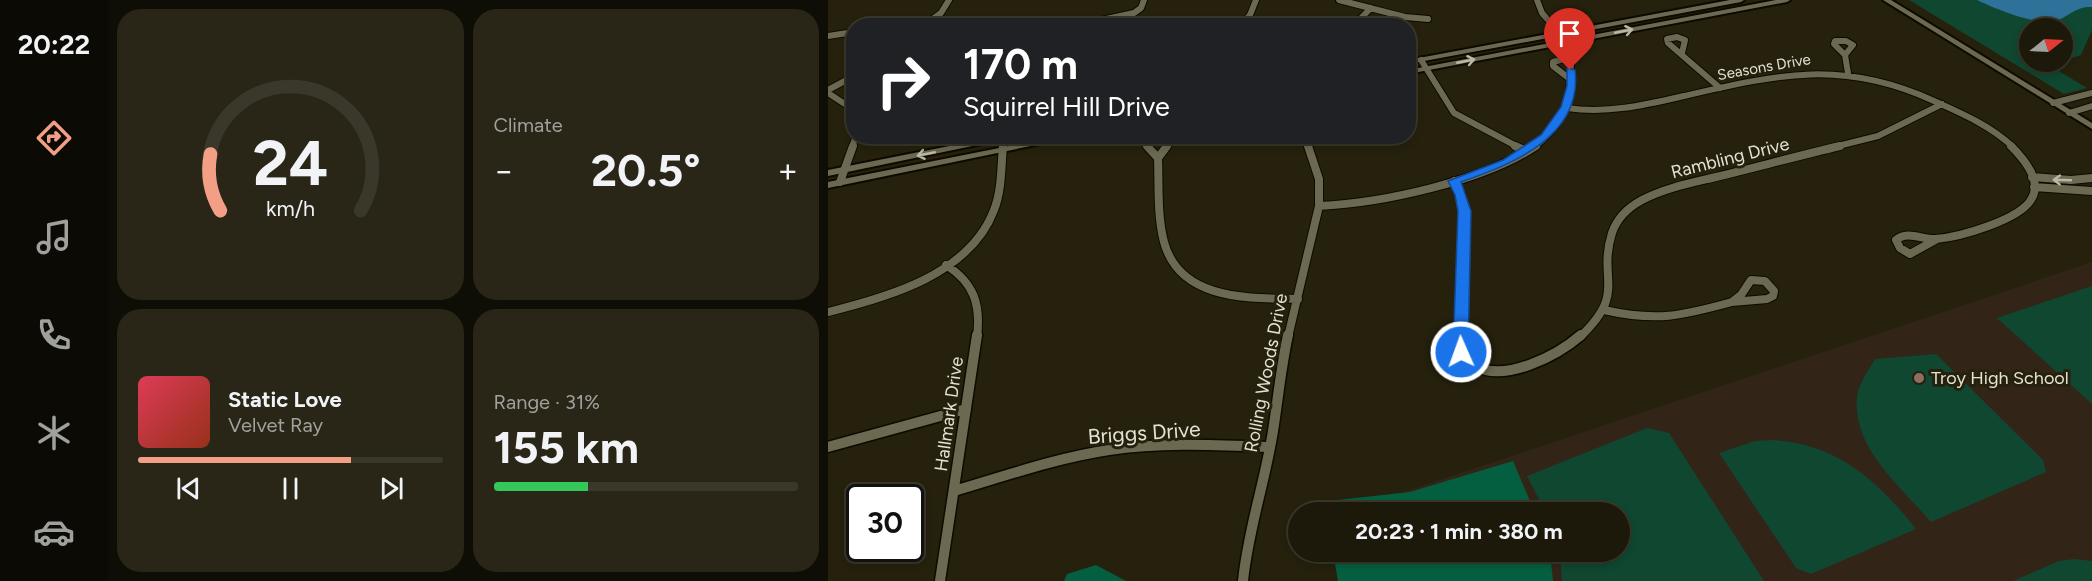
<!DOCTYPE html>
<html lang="en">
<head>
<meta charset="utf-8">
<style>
  body { margin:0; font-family:Figtree,sans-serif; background:#292618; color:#f1f3f6; height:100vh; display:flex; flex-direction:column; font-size:22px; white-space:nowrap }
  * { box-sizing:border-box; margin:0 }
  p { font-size:20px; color:#a0a09c }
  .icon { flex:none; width:33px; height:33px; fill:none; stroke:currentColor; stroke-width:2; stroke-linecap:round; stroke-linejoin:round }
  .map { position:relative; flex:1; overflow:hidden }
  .panel { display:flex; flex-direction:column; gap:9px; padding:9px; background:#0f0e06; width:720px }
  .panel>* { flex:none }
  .banner { position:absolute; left:18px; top:18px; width:570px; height:126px; border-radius:24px; box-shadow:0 3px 9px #0003,0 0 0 2px #3a382b; background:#202124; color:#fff; overflow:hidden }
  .needle { width:39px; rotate:72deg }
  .controls { position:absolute; left:1191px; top:18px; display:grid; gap:12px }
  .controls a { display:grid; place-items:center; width:54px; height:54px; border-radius:50%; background:#1c190a; box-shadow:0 3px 9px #0003,0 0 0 2px #3a382b; font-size:30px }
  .speed { position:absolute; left:18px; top:484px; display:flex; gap:12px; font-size:30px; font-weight:700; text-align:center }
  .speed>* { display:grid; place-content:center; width:78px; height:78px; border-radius:50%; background:#1c190a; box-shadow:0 3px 9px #0003,0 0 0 2px #3a382b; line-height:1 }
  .speed .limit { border:3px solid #111; border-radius:9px; background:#fff; color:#111 }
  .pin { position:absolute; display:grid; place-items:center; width:51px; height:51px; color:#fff; margin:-62px -26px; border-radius:50% 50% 50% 0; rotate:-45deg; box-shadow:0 0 6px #0007 }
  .pin .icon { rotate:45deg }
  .me { position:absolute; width:66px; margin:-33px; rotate:358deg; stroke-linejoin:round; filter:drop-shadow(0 0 4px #0008) }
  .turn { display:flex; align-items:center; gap:21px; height:126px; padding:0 18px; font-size:27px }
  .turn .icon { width:78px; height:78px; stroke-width:2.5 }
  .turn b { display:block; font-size:42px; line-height:51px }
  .big { font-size:45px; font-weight:700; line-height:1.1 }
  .panel .widget { flex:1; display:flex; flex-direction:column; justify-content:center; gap:9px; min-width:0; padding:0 21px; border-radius:24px; background:#292618 }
  .panel .dial { align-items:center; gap:0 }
  .dial svg { height:156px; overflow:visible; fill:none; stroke:#3a382b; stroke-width:7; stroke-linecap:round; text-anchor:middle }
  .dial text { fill:#f1f3f6; stroke:none }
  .song { display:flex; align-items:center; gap:18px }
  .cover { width:72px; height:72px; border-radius:9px; background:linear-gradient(135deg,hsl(350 70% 55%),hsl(10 70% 35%)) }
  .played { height:6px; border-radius:3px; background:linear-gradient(90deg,#f39f86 70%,#3a382b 70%) }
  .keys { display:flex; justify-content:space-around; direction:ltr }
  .heat { display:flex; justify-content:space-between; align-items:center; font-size:33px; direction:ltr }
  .charge { height:9px; border-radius:4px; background:linear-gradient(90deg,#34c759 31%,#3a382b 0) }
  .panel .tiles { flex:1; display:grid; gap:9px; grid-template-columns:repeat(2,1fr) }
  .trip { position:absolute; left:460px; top:502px; width:342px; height:60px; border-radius:30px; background:#1c190a; box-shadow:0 3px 9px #0003,0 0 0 2px #3a382b; font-weight:700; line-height:60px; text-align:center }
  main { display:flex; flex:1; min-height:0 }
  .dock { display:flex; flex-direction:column; width:108px; justify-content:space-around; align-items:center; background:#0b0a04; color:#a0a09c }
  .dock .icon { width:42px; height:42px }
  .dock .current { color:#f39f86 }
  .dock b { font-size:27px; color:#f1f3f6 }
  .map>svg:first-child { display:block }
</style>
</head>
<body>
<main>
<nav class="dock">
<b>20:22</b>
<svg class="icon current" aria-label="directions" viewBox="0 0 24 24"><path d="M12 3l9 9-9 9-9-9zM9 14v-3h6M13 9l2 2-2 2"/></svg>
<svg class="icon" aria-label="music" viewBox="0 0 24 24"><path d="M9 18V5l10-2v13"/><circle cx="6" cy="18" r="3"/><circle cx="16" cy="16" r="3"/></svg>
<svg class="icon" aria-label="phone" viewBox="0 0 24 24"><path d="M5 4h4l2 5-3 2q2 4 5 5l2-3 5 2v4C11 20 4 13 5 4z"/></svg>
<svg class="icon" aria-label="climate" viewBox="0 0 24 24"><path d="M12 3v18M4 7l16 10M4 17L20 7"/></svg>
<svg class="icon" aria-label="car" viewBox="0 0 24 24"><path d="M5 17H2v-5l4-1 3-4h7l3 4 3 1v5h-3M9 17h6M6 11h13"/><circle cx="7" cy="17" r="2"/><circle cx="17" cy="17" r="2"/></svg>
</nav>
<section class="panel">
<div class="tiles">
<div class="widget dial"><svg viewBox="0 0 100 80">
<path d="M14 69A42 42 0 1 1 86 69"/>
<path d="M14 69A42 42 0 0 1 9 40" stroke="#f39f86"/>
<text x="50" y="56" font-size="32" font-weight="700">24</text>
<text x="50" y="72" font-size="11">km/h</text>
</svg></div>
<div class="widget"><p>Climate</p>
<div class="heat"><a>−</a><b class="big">20.5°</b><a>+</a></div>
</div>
<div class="widget">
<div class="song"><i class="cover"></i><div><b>Static Love</b><p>Velvet Ray</p></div></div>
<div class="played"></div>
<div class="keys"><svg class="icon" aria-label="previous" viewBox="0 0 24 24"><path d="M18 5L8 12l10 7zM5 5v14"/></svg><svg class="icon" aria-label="pause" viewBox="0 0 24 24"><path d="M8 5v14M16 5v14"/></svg><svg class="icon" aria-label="next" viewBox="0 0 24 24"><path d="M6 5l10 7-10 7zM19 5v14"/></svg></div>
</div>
<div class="widget"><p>Range · 31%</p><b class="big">155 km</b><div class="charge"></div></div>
</div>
</section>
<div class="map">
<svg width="1264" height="581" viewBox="0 0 1264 581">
  <rect width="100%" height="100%" fill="#25210d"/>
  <path fill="#322518" d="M1264,262V581H600L591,552H792V513H579L573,493Z"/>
  <path fill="#0f4731" d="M1081,0H1264V30L1253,55L1235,61L1234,28H1202V62H1231L1221,65L1259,88L1236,94Z
    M1264,286V404L1169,318Z
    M1108,354L1215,460L1218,472L1103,522C1073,487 1024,448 1029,397C1030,384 1041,370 1047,359Z
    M819,428L841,433L936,581H734L732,552H792V513H718L699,476Z
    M944,440C1009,443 1050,481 1088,529L983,574L968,568L891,453L927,441Z
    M1246,559L1264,561V581H1185L1231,561Z"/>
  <path fill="#045f40" d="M685,461L707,513H501L500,501L582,492Z
    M505,552H722L725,581H510Z
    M268,565L298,581H236L239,574Z"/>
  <path fill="#2e7299" d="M1149,0H1264V7C1248,6 1243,15 1230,20C1210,27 1168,9 1149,0Z"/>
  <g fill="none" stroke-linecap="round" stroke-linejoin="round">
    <defs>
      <path id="minor-far2" d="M511,0L577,17L600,19
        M709,0L714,13L739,42
        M95,26L113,13L121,0
        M246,26L306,13L313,8L316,0
        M413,26L422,15L428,0
        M525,26L543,8
        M0,36L26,32
        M1007,41H1018L1025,45L1017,55L1006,44Z
        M854,53L857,40L849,37L839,39L840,43L892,88
        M1017,55L1020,73
        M736,59L743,64L742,79L725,66V62Z
        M593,60L626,113L690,147
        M0,90L26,76
        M0,93L26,110
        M1225,103L1264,93
        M739,108C780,114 817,105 856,96C951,74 1014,59 1106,101C1133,113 1163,126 1185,147
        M1241,113L1264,106
        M477,136L481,147
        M24,147L28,136
        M175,147L176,139
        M320,147L318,145L323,140L337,139L338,147
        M706,147C729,130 742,108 742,79
        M1006,147L1050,136L1114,104"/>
      <path id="minor-far1" d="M319,146L330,158
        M687,146L698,151
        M330,158C331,186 329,215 336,242C352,301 421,298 470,299
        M330,158L339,146
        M1204,177L1243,180L1264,178
        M626,181L633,195L636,211L633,337
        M12,182L25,146
        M1206,187L1264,191
        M491,206C555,203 655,181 708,146
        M1109,239L1082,254L1072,248L1068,240C1079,230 1095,240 1108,239C1131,237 1193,220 1204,198C1214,180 1195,158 1183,146
        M118,265C146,283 153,304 149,337
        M923,280L937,281L946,291L945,296L939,299L904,302L913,295Z
        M776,310C829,322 853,316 904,302
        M0,312C61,297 142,274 166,210C174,190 173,167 175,146
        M460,337L491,206V179L480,146
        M752,337C800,291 769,281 784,233C789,218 801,207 814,200C837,188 863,183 888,177C929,167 970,156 1012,146"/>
      <path id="minor" d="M633,335V352C637,356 641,362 646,365C676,384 730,355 753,335
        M0,447L138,409
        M126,491C177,476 228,458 281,450C334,442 388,445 441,447
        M112,581L149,335
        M415,581C420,530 437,482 445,431C450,399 453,367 460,335"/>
      <path id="secondary" d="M902,0H916L913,2L580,64V60Z
        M948,0H962L959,2L580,74V70Z
        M1055,0H1063L1264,123V129Z
        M172,136H192L0,176V170Z
        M231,136H251L0,188V182Z"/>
    </defs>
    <use href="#minor-far2" stroke="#0e0a00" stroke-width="8"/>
    <use href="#minor-far1" stroke="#0e0a00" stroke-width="10"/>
    <use href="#minor" stroke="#0e0a00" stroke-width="13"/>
    <use href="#secondary" stroke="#0e0a00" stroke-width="4"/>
    <use href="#minor-far2" stroke="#6c6952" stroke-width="6"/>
    <use href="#minor-far1" stroke="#6c6952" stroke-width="8"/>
    <use href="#minor" stroke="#6c6952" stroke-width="10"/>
    <use href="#secondary" fill="#6c6952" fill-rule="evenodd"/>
  </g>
  <defs><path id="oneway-shaft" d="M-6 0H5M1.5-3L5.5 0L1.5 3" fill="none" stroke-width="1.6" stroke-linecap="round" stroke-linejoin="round" transform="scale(1.5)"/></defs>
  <g stroke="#bab8a7">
    <use href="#oneway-shaft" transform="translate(796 31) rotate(-11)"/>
    <use href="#oneway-shaft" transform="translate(638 61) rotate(-11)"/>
    <use href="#oneway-shaft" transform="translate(98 154) rotate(169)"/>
    <use href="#oneway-shaft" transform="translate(1234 180) rotate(-178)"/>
  </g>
  <path fill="#1a73e8" stroke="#114b97" stroke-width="1.5" d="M739,68L747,70C755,137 684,164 633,182L643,211L640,352L638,356H627L625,352L630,211L627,195L620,181L675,160L713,135L733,107L739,86Z"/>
  <circle fill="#8d6e63" stroke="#25210d" stroke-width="2" cx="1091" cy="378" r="6"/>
  <g text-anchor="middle" stroke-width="6" stroke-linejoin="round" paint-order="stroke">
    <g font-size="15" fill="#e4e2d5" stroke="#25210d">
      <text transform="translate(936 67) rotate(-10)" y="5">Seasons Drive</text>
    </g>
    <g font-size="18" fill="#e4e2d5" stroke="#25210d">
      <text transform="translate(902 158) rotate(-14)" y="6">Rambling Drive</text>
      <text transform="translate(438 373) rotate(-79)" y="6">Rolling Woods Drive</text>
      <text transform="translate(121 414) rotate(-82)" y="6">Hallmark Drive</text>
    </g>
    <g font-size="18" fill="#e4e2d5" stroke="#25210d" text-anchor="start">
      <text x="1103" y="384">Troy High School</text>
    </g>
    <g font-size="21" fill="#e4e2d5" stroke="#25210d">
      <text transform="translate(316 433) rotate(-4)" y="7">Briggs Drive</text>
    </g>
  </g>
</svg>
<div class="controls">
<a><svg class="needle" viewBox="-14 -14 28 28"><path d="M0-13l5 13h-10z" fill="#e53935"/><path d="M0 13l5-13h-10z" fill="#a0a09c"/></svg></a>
</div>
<div class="speed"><div class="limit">30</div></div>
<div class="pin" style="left:742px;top:70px;background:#d93025"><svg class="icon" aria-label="arrive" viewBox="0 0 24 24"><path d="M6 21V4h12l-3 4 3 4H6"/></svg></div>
<svg class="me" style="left:633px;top:352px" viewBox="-20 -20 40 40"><circle r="17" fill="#1a73e8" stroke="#fff" stroke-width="3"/><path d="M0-11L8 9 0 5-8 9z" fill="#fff"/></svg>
<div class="trip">20:23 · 1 min · 380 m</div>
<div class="banner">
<div class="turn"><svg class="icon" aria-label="right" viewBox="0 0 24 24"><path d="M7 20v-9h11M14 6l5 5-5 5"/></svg><div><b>170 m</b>Squirrel Hill Drive</div></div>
</div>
</div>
</main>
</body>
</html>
